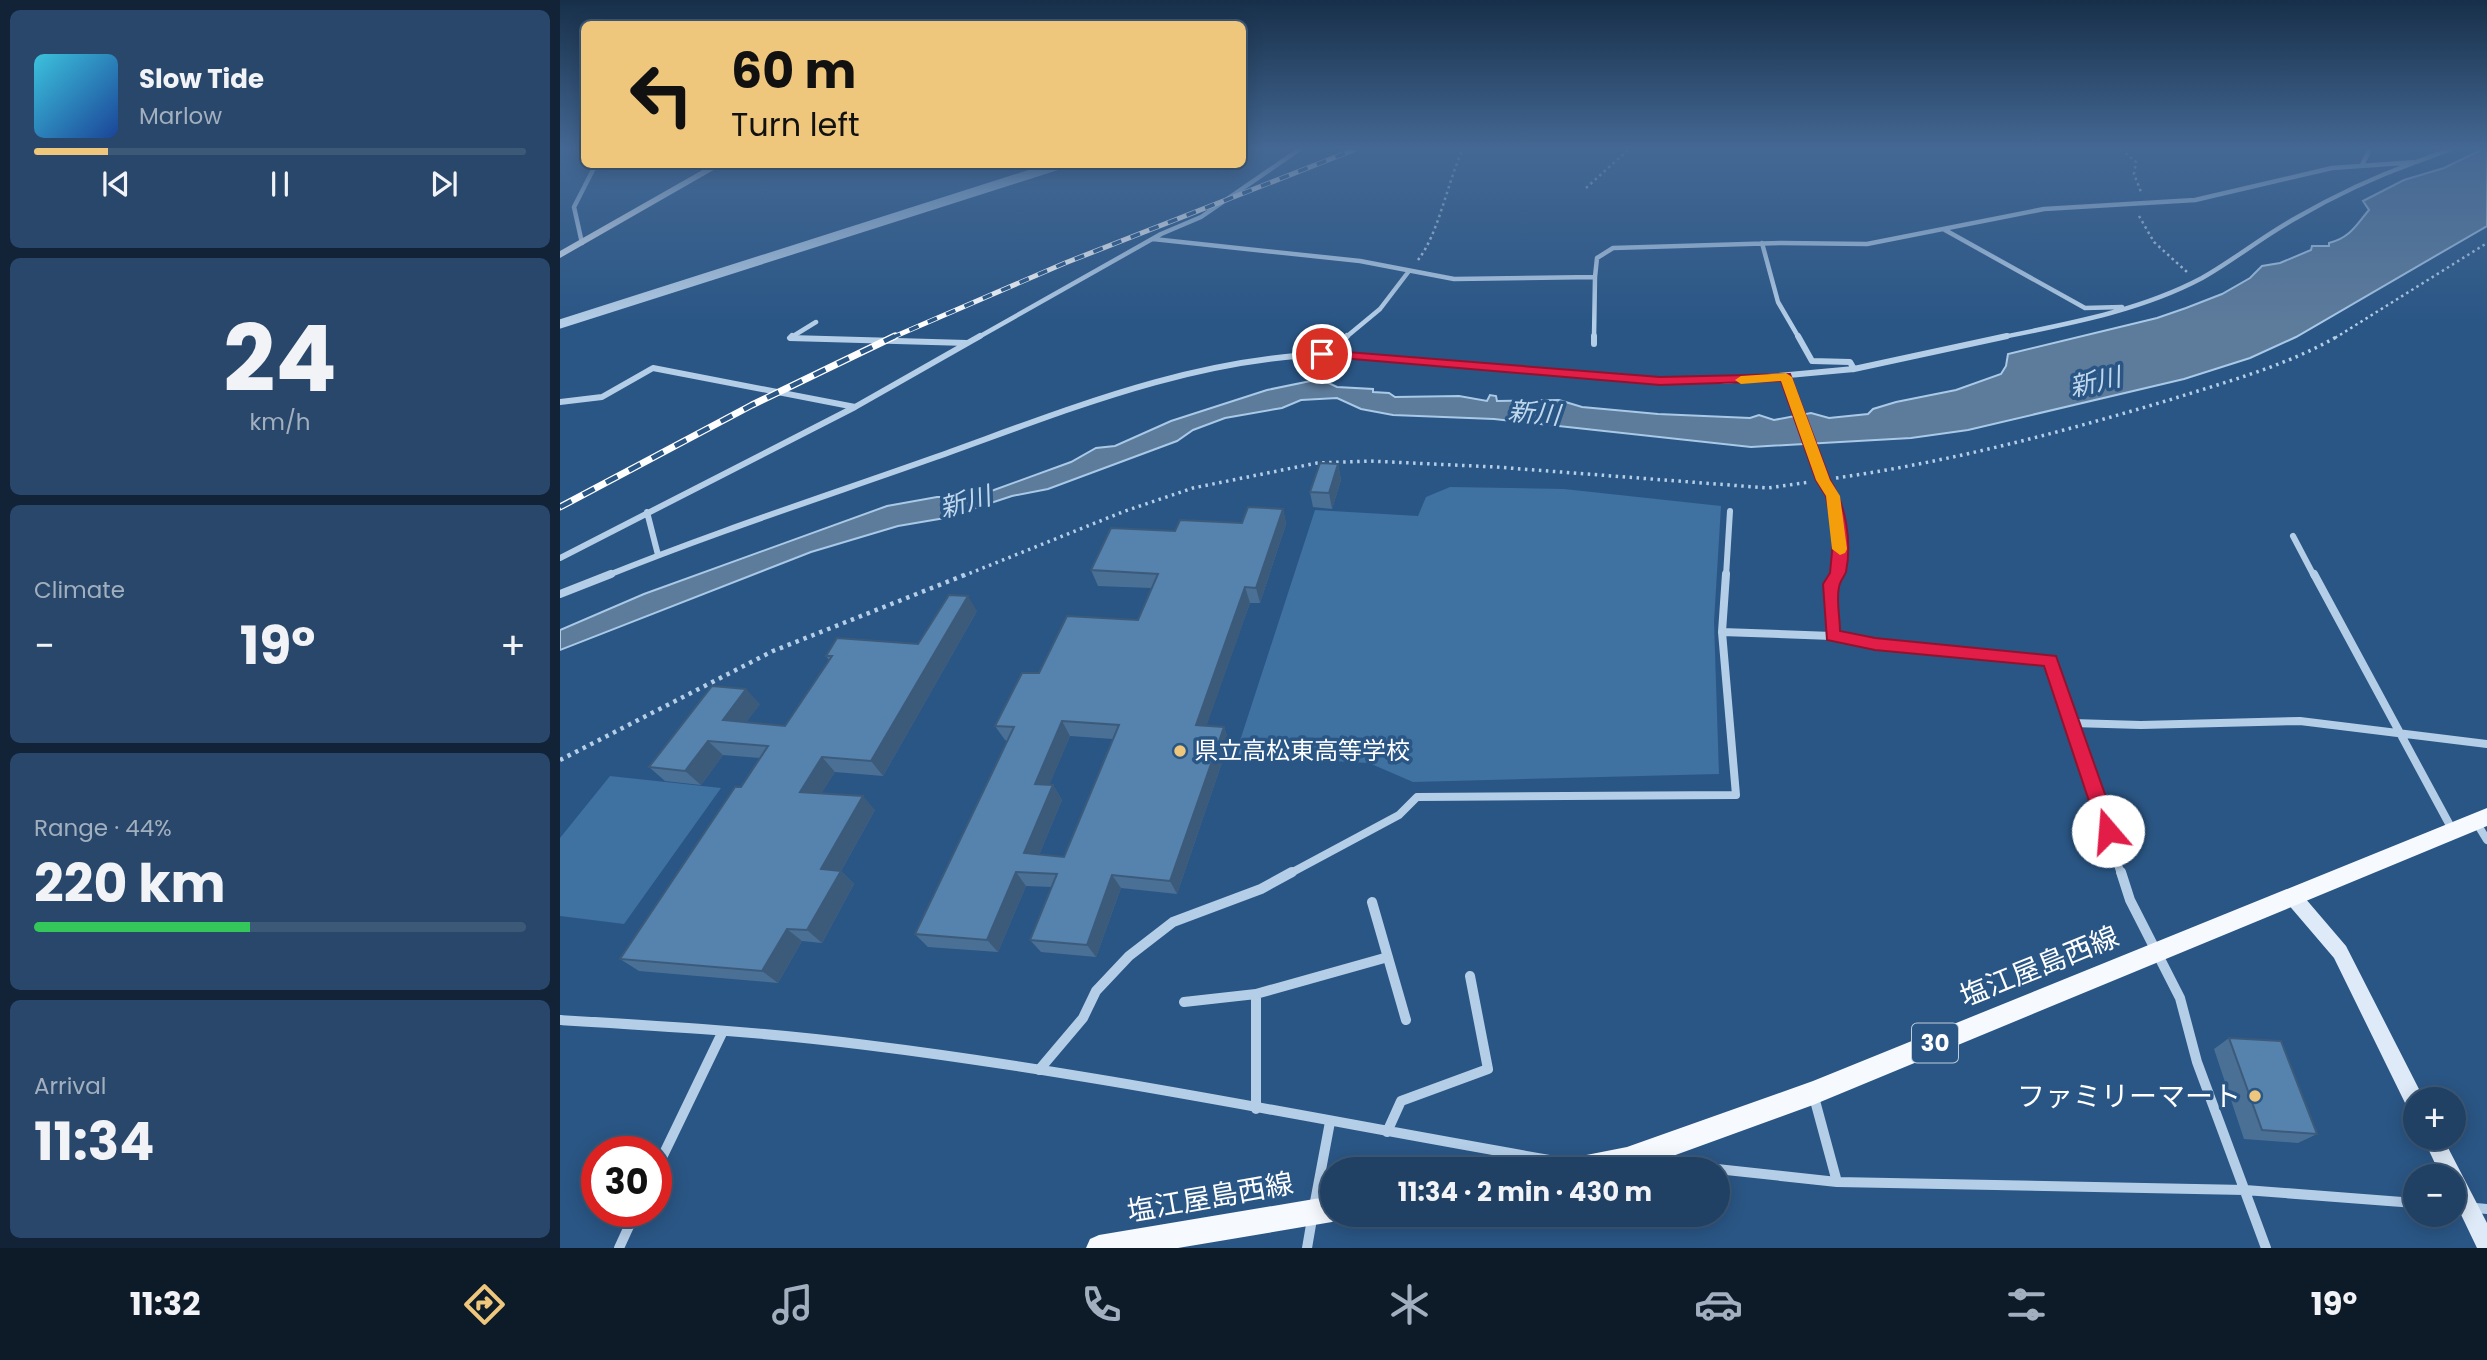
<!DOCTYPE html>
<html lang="en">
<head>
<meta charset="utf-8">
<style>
  body { margin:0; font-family:Poppins,"Noto Sans JP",sans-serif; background:#28476a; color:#f1f3f6; height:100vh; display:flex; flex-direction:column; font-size:26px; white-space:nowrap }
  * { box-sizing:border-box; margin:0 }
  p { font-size:23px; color:#a2afbf }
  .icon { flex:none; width:38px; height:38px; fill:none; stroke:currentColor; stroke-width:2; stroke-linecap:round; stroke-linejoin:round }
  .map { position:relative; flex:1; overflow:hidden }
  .sheet { display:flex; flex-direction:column; gap:10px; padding:10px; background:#122337; width:560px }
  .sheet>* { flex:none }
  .hud { position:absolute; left:21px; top:21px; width:665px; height:147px; border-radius:10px; box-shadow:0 4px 18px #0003,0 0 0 2px #3d5978; background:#eec77c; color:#111; overflow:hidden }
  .controls { position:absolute; left:1843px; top:1087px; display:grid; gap:14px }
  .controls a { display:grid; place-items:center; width:63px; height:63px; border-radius:50%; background:#204064; box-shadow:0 4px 18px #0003,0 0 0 2px #3d5978; font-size:35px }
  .speed { position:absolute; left:21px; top:1136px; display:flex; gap:14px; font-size:35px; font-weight:700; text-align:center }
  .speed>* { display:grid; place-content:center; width:91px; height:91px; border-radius:50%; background:#204064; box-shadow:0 4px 18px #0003,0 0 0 2px #3d5978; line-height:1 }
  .speed .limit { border:10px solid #d22; background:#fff; color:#111 }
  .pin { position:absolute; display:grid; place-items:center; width:60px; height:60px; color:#fff; margin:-30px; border:4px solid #fff; border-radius:50%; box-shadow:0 2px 7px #0007 }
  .me { position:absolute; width:77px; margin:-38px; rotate:342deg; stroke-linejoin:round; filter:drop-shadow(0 0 5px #0008) }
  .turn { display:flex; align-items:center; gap:24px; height:147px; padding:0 35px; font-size:32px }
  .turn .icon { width:91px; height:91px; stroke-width:2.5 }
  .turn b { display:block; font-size:49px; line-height:60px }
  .big { font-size:52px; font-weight:700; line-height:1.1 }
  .sheet .tile { flex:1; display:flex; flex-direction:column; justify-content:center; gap:10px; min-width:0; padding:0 24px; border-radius:10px; background:#28476a }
  .sheet .dial { align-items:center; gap:0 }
  .dial b { font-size:91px; line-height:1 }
  .song { display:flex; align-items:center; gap:21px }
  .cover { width:84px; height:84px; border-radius:10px; background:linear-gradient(135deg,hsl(190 70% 55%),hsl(220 70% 35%)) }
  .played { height:7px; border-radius:4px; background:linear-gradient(90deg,#eec77c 15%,#3d5978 15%) }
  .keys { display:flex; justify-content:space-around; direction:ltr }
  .heat { display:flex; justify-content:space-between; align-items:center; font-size:38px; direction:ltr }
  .charge { height:10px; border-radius:5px; background:linear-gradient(90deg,#34c759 44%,#3d5978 0) }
  .trip { position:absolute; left:760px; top:1157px; width:410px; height:70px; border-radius:35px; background:#204064; box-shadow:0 4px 18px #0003,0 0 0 2px #3d5978; font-weight:700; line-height:70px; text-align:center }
  .tab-bar { display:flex; height:112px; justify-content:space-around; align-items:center; background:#0d1a28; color:#a2afbf }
  .tab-bar .icon { width:49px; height:49px }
  .tab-bar .on { color:#eec77c }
  .tab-bar b { font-size:32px; color:#f1f3f6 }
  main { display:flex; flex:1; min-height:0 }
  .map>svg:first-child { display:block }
</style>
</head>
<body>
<main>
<section class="sheet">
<div class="tile">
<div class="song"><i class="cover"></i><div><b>Slow Tide</b><p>Marlow</p></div></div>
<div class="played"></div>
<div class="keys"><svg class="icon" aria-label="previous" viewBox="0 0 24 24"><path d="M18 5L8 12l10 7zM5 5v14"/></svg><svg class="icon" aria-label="pause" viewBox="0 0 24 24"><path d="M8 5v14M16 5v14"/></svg><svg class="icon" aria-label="next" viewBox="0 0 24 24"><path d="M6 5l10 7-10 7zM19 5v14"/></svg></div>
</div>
<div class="tile dial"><b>24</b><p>km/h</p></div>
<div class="tile"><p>Climate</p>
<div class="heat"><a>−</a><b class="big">19°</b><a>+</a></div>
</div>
<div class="tile"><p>Range · 44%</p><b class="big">220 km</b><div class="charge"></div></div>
<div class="tile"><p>Arrival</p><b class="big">11:34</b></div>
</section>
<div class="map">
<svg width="1927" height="1248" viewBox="0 0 1927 1248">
  <rect width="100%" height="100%" fill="#2a5685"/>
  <path fill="#3f71a1" d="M890,487L1004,489L1161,506L1154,622L1159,774L853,782L809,763L675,756L755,510L858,516L866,497Z
    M50,776L161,788L64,924L0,916V838Z"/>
  <path fill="#5d7b9b" stroke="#a9c9e7" stroke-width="2" d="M1923,149H1927V226L1736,337L1690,358L1624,379L1408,430L1351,438L1191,447L934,419L833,415L801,409L777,398L741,400L722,408L665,418L633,430L617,441L488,489L452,496L385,518L338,526L251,552L0,650V630L84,594L327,506L377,497H408L434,490L511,462L536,448L555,446L611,421L707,390L760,379L777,387L813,389V392L829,393L835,397L899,396L927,401L930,395L936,396L937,401L999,400L1022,407L1098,414L1190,418L1199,415L1214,420L1251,413L1269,418L1308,414L1313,409L1336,402L1396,390L1441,374L1446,366L1448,354L1597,318L1626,308L1662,294L1690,278L1702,266L1720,263L1751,250L1752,246H1769V243C1790,238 1796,225 1809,210L1803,201L1844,180L1884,168Z"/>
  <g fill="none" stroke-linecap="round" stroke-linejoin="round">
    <path stroke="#b5cee7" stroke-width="2.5" stroke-dasharray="2.5 3.5" stroke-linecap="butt" d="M1561,149L1576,162L1574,174L1581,192
      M1026,188L1069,149
      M1579,216L1594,242L1627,272
      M858,260C879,233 887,183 903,149
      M1775,338L1927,243"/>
    <path stroke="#b5cee7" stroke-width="3.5" stroke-dasharray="2.5 4.5" stroke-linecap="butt" d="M1276,478C1389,462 1499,433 1609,400C1666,382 1726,366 1778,336
      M403,576L565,511L633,488L757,463L810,461L936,467L1208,488L1250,482"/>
    <path stroke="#b5cee7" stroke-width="4.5" stroke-dasharray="3.5 5" stroke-linecap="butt" d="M0,760L213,651L407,574"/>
    <path stroke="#b5cee7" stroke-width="4.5" d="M1802,165L1810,149
      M1385,230L1525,308L1562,307
      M593,239L800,261L894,279L1035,277L1037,258L1053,248L1222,243L1307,244L1484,209L1635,200L1772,168L1856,162L1891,149
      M22,243L14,207L36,164
      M1202,243L1218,302L1239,338
      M238,338H230L256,322
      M417,338L601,234L641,217L740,149
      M785,338L820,309L849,271
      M1034,338L1035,277
      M1438,338C1507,324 1580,311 1642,278C1674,260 1703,236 1736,218C1774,196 1814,177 1856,162"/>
    <path stroke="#b5cee7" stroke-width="6" d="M232,336L230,338L407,343
      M1238,336L1252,361L1290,362L1294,369
      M1034,344V336
      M770,354L787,336
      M1226,377L1263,480L1273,496L1281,541L1276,576
      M0,402L42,397L93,368L295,407
      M87,512L98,555
      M1733,536L1754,576
      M0,558L295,407L420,336
      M46,576C155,532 266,496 376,457C505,411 631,358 770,354L1100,381H1164L1294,369L1447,336
      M1166,576L1170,511"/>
    <path stroke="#b5cee7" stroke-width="8" d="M1754,574L1893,831
      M0,594L51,574
      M1162,632L1272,636L1315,644L1490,660L1561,874
      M1272,636L1271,584L1277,574
      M1512,723L1581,725L1740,721L1927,744
      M1916,822L1927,840
      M729,874L839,815L857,797L1176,795L1162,632L1166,574"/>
    <path stroke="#b5cee7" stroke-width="10" d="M1561,872L1570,900L1620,998L1637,1062L1706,1248
      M812,902L846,1020
      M696,994V1109
      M624,1002L696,994L828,957
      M0,1020C102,1026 205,1032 306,1045C541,1074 774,1123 1007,1163
      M479,1070L523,1018L536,991L569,956L613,922L701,889L732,872
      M1254,1097L1277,1182
      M827,1132L841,1101L928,1069L910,976
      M1088,1162L1155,1169
      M1157,1169L1277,1182L1685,1190L1855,1203
      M96,1170L163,1031
      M1894,1206L1927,1209
      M754,1207L770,1122
      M59,1248L76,1211
      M747,1248L752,1219"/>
    <path stroke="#b5cee7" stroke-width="9" d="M0,324L502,164"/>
    <path fill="#deeaf7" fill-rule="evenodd" d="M153,164H164L0,258V251Z
      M1733,889L1739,891L1786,946L1862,1095L1864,1099H1855V1112L1848,1109L1774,958L1727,903L1724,897L1727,891Z
      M1863,1138H1883L1927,1223V1248H1917L1894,1200V1176H1881Z"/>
    <path fill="#f6f9fe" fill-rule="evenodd" d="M1927,808V826L1253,1105L1077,1169H997L1001,1160L1067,1147L1253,1081Z
      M772,1196V1214H783L781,1218L772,1222L618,1248H526L530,1239L539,1235Z"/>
    <defs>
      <path id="rail-far1" d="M331,338L505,263L796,149"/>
      <path id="rail" d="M0,507L192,405L335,336"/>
    </defs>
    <use href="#rail-far1" stroke="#fff" stroke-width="5"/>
    <use href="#rail" stroke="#fff" stroke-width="7"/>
    <use href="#rail-far1" stroke="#2a5685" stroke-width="3.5" stroke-dasharray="10" stroke-linecap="butt"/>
    <use href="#rail" stroke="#2a5685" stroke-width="4.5" stroke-dasharray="13" stroke-linecap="butt"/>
  </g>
  <path fill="#4a7096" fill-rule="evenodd" d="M778,464L781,480L772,509L753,507L750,492Z
    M723,509L726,524L700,603H690L646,726L664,727L669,742L617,894L561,888L536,957L481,952L470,940L492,887L466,886L438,952L368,947L355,934L447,741L445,740L435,726L479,673L578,620L591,588L538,586L531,570L615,531L682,523ZM510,736L553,739L504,857L479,855L502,800L493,785H489Z
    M417,611L323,776L275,772L261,793L315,810L281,871L294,884L262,943L242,941L218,983L79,971L60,959L181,787L200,758L163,755L141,785L105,781L89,767L200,704L186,722L225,726L269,660L266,656L358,644Z
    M1669,1038L1757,1134L1738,1143L1684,1139L1654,1049Z"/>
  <path fill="#3c5b7a" d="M778,464L781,480L772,509L769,493Z
    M723,509L726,524L700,603L696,588Z
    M685,587L690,603L642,739L636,725Z
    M408,596L417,611L323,776L311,761Z
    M186,689L200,704L177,735L163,720Z
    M502,721L510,736L484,798L475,784Z
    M664,727L669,742L617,894L610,881Z
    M148,741L163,755L141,785L125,771Z
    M262,757L275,772L254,806L240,792Z
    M493,785L502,800L474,867L464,853Z
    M303,796L315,810L281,871L294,884L262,943L247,930L261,869Z
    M456,872L466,886L438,952L427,940Z
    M552,875L561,888L536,957L527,945Z
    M227,929L242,941L218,983L202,971Z"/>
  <path fill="#5682ae" stroke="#3c5b7a" stroke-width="2" fill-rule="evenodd" d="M760,463L778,464L769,493L750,492Z
    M688,507L723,509L696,588L685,587L636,725L664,727L610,881L552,875L527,945L470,940L497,874L456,872L427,940L355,934L454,727L435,726L462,673H479L507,616L578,620L598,574L531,570L551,528L615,531L620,520L682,523ZM502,721L559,725L504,857L464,853L493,785L475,784Z
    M389,595L408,596L311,761L262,757L240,792L303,796L261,869L281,871L247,930L227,929L202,971L60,959L175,787H181L208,746L148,741L125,771L89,767L152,686L186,689L163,720L225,726L272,656H266L277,638L358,644Z
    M1669,1038L1721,1041L1757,1134L1702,1130Z"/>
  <linearGradient id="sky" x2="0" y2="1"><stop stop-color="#172f49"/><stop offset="0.46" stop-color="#446894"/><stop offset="1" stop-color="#446894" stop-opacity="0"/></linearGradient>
  <rect width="1927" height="323" fill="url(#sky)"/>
  <path fill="#e11d48" stroke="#92132f" stroke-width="2" d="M762,350L1100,377L1230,374L1270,480C1286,505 1292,542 1286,572C1284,577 1280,581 1279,587C1276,600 1280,617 1280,631L1315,638L1496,656L1558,831L1555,836L1548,839L1542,836L1539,831L1484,666L1315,650L1267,640L1263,584L1270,573L1273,541L1270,517L1266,496L1256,480L1221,381L1100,385L758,356V351Z"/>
  <path fill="#f59e0b" d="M1226,373L1232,377L1270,480L1280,496L1287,549L1285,553L1280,555L1272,549L1266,496L1256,480L1221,381L1181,384L1175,380L1181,376Z"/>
  <g fill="#eec77c" stroke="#2a5685" stroke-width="2.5">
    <circle cx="620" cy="751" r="7"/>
    <circle cx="1695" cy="1096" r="7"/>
  </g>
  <g text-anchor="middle" stroke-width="7" stroke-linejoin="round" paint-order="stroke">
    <rect fill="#2a5685" stroke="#bfccda" stroke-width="2" x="1352" y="1023.5" width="46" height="39" rx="5"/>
    <g font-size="23" font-weight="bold" fill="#fff">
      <text x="1375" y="1051">30</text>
    </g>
    <g font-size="24" fill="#fff" stroke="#2a5685" text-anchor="start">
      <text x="634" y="759">県立高松東高等学校</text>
    </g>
    <g font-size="26" font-style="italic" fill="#c0d8ee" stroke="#2a5685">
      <text transform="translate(1535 382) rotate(-13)" y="9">新川</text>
      <text transform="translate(974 413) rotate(5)" y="9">新川</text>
      <text transform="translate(405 502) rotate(-16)" y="9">新川</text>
    </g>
    <g font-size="28" fill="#fff" stroke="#2a5685">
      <text transform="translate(1479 966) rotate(-22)" y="10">塩江屋島西線</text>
      <text transform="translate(650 1197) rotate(-10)" y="10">塩江屋島西線</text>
    </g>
    <g font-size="28" fill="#fff" stroke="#2a5685" text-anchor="end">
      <text x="1681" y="1106">ファミリーマート</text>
    </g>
  </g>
</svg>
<div class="controls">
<a>+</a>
<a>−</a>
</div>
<div class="speed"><div class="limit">30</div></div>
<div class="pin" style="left:762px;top:354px;background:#d93025"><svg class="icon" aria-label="arrive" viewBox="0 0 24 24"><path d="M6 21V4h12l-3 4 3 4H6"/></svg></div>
<svg class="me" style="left:1548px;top:831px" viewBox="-20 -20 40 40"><circle r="19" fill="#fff"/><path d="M0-13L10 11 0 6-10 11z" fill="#e11d48"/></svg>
<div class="trip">11:34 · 2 min · 430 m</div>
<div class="hud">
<div class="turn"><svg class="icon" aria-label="left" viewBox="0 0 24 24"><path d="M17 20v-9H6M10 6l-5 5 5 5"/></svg><div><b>60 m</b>Turn left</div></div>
</div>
</div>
</main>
<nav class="tab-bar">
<b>11:32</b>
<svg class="icon on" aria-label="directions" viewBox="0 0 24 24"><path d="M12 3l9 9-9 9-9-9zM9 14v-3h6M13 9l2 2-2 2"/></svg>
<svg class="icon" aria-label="music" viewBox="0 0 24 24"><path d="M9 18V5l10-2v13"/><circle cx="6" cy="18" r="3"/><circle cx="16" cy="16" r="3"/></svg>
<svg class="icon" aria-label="phone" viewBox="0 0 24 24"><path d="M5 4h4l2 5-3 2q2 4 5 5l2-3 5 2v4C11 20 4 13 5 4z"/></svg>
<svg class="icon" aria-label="climate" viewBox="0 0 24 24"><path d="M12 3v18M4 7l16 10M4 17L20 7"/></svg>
<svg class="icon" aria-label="car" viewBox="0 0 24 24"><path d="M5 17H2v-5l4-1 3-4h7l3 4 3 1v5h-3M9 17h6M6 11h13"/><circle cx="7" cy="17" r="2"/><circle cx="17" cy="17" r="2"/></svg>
<svg class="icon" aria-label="filters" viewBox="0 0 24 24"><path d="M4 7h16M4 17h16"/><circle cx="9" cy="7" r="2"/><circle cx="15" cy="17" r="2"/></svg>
<b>19°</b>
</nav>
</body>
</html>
